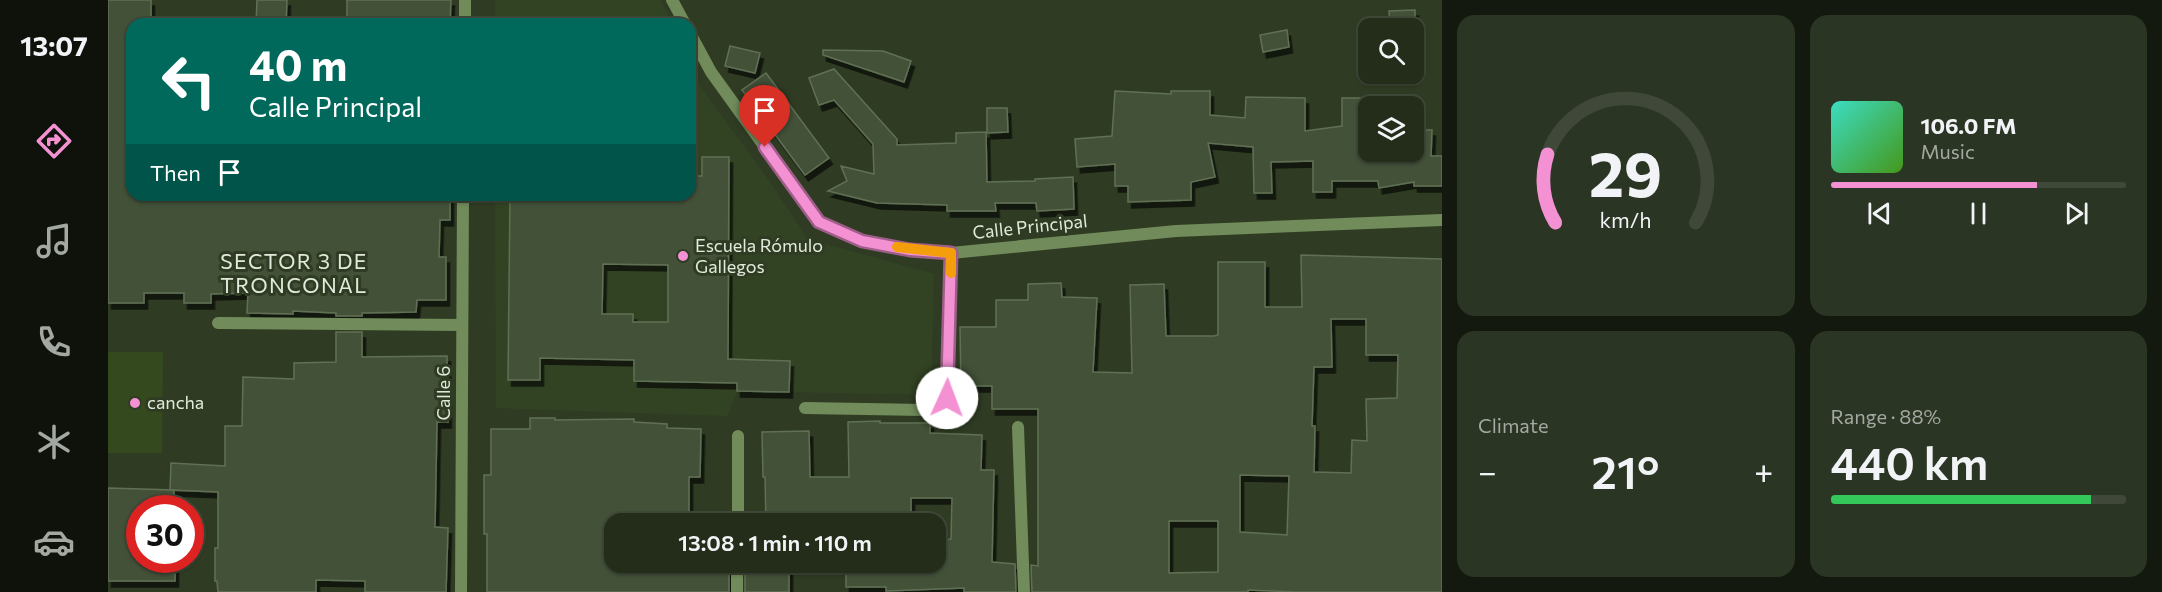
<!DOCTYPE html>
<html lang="en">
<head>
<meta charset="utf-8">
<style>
  body { margin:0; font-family:Commissioner,sans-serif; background:#2b3523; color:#f1f3f6; height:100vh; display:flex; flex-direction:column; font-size:22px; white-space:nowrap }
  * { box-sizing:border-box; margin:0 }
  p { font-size:20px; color:#a3a8a2 }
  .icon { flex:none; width:33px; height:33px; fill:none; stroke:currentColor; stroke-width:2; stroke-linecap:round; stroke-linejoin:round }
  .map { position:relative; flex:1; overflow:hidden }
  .panel { display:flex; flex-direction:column; gap:15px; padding:15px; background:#13190e; width:720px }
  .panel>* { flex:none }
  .banner { position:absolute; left:18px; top:18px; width:570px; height:183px; border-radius:18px; box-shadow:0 2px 4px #0004,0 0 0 2px #404939; background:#00695c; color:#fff; overflow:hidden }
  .fabs { position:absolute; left:1250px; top:18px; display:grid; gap:12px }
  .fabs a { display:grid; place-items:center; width:66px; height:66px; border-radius:12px; background:#232d1a; box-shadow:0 2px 4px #0004,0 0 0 2px #404939; font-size:30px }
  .speed { position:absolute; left:18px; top:495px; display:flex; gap:12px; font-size:30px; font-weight:700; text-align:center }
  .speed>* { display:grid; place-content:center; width:78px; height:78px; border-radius:50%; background:#232d1a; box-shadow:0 2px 4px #0004,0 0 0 2px #404939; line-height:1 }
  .speed .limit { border:9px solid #d22; background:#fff; color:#111 }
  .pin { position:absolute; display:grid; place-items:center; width:51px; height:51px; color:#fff; margin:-62px -26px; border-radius:50% 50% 50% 0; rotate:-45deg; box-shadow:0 0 6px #0007 }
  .pin .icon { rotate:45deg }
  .me { position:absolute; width:66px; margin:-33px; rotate:2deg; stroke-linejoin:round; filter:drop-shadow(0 0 4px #0008) }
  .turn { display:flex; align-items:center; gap:21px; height:126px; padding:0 24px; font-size:27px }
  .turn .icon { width:78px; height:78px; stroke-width:2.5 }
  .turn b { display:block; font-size:42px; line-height:51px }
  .then { display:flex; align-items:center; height:57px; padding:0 24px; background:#0003; gap:12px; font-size:22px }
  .big { font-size:45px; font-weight:600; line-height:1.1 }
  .panel .card { flex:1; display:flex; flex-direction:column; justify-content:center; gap:9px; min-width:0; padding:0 21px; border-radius:18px; background:#2b3523 }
  .panel .dial { align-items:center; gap:0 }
  .dial svg { height:156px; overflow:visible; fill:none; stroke:#404939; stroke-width:7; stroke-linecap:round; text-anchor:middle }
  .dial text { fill:#f1f3f6; stroke:none }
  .song { display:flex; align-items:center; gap:18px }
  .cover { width:72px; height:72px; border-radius:9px; background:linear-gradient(135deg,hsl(170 70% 55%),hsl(100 70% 35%)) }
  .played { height:6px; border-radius:3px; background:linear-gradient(90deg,#f491d3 70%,#404939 70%) }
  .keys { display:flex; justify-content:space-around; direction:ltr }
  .heat { display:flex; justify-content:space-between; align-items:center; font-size:33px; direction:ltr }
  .charge { height:9px; border-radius:4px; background:linear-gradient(90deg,#34c759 88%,#404939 0) }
  .panel .tiles { flex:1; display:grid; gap:15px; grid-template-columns:repeat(2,1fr) }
  .trip { position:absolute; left:496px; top:513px; width:342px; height:60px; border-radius:18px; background:#232d1a; box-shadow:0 2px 4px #0004,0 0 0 2px #404939; font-weight:600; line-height:60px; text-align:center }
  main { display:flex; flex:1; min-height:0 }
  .tabs { display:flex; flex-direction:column; width:108px; justify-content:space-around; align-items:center; background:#0e120a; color:#a3a8a2 }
  .tabs .icon { width:42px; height:42px }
  .tabs .on { color:#f491d3 }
  .tabs b { font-size:27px; color:#f1f3f6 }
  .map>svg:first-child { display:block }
</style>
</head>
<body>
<main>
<nav class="tabs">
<b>13:07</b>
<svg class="icon on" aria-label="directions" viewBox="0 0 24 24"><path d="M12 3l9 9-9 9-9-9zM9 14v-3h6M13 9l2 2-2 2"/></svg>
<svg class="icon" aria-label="music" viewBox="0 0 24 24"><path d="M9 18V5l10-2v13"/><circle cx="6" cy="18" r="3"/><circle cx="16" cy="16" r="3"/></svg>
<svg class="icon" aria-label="phone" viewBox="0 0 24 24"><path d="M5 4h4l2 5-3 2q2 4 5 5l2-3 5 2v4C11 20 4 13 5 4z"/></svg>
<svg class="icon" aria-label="climate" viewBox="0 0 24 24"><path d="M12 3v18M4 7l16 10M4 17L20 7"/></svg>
<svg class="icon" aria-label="car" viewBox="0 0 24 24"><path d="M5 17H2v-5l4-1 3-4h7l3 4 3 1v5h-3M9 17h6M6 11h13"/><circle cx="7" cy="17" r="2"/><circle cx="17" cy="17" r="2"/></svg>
</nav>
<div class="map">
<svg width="1334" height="592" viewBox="0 0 1334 592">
  <defs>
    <filter id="shadow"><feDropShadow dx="3.5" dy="6" stdDeviation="0" flood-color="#0009"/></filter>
  </defs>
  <rect width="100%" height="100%" fill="#2f3c23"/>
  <path fill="#324323" d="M387,0H552L565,24H387Z
    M582,64L591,85L655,172L700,239L826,274L823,395L629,391L619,416L388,408L387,195H582Z"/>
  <path fill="#344a1e" d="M420,17H479V24H420Z
    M0,352H55L54,453H0Z"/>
  <path fill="#435137" stroke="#617055" stroke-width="1.5" fill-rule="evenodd" filter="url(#shadow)" d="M0,0H43V24H24V195L103,196V199L166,196V198L226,200V195H342V220H332L331,257H338V300H309L308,312L254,313V316H228V313L185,311V314L139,313L140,293L103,294V303H76V293H36V303H0Z
    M149,0H179L178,24H148Z
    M239,0H343L342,24H239Z
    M1307,10V28H1282L1281,11Z
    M1179,30L1181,47L1155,52L1152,35Z
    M622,46L652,53L647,73L617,66Z
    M715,50L775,51L803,61L796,82L715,55Z
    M726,69L789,139V145L848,143V133L878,132L879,182L927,181V179L965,177L966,209L929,211L928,203H887L888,211H839V205L769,203L720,191L739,181L733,166L766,174L765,144L726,100L711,105L701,78Z
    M658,73L721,158L697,175L634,90Z
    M1007,91L1063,94V91H1102V115L1137,118L1138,97L1197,98V131L1234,126V98H1258V158L1305,152V130H1324L1323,156H1334V186H1306V182L1271,188L1270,181H1224V192H1205V161L1163,162L1164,193H1146L1145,147L1100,143L1107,177L1083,182V200L1020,202V186H1007V164L969,167L967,139L1004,136Z
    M879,108H899L900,132L879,133Z
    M594,157H621L620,359L682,361L681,392L629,391V383L526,381V360L432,358V380H400L402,195H582V176H594ZM495,264L560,265V322H525V314H494Z
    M1193,255L1334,259V592H1188L1140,590V592H924L923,565L930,566V409H884V386H853L852,327H888V300H920V284L953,283L954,297L989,298L985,372L1024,373L1022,285L1056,284L1058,336H1106L1110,335V262H1157V307H1194ZM1223,319H1258V355H1290L1289,398L1258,399L1259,441L1244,440L1243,473L1206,472L1207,426H1204L1206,367H1224ZM1132,475L1181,476L1179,535L1132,532ZM1061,521H1110V572L1061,573Z
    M228,332H254V357L339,356L340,422H329L327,527L340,528L338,592H257V581L208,580V592H110L109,581H107V548H110V492L62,490L63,463L117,466V426H134L135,377L186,379V363L228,362Z
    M422,418H447V420L526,419V422L559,424V428L593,429L592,477H581V522L507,524V562H621V592H379V534H376V475H383V429H422Z
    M772,421V423H822V433L874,435L873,470H886L884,562L907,564L908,592H856V588L778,591V587H738V562H828V540L843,539L844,498H803V522L658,524L657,477H655L654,432L701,431L702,477H741L740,422Z
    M0,488L66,490V508H32V560H67V581H0Z
    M637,562H681V592H637Z"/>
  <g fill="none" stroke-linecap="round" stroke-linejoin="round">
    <path stroke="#718b5a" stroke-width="12" d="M564,0L577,24
      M357,24V0
      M582,33L603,72L711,222L754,241L802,250L843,253L1068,231L1334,220
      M110,323L354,325
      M697,408L816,410L832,406L839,398L843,253
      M910,427L916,592
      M630,524V436
      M353,592L355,195
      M629,592V562"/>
  </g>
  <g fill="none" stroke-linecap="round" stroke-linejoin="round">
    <defs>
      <path id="route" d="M657,147L711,222L754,241L802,250L843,253L839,398"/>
    </defs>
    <use href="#route" stroke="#9f5e89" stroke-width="15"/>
    <use href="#route" stroke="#f491d3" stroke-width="10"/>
    <path stroke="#f59e0b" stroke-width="10" d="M789,247L843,253V273"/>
  </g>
  <g fill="#f491d3" stroke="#2f3c23" stroke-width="2">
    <circle cx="575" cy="256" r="6"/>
    <circle cx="27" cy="403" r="6"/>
  </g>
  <g text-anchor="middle" stroke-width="6" stroke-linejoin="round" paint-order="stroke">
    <g font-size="18" fill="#e1eada" stroke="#2f3c23">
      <text transform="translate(922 227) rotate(-6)" y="6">Calle Principal</text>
      <text transform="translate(336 393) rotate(-90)" y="6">Calle 6</text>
    </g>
    <g font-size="18" fill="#e1eada" stroke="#2f3c23" text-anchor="start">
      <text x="587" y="252">Escuela Rómulo<tspan x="587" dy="21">Gallegos</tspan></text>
      <text x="39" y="409">cancha</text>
    </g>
    <g font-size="21" letter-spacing="1.5" fill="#e1eada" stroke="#2f3c23">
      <text x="186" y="269">SECTOR 3 DE<tspan x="186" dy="24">TRONCONAL</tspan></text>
    </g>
  </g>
</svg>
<div class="fabs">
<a><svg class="icon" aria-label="search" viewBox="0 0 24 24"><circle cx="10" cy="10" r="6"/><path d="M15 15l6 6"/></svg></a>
<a><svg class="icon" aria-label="layers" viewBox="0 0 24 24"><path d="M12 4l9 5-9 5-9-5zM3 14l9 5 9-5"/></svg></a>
</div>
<div class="speed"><div class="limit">30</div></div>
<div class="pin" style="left:657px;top:147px;background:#d93025"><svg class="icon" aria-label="arrive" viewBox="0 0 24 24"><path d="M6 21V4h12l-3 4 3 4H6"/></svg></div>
<svg class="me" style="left:839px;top:398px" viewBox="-20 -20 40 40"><circle r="19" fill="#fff"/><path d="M0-13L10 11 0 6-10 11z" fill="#f491d3"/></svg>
<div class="trip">13:08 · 1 min · 110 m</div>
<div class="banner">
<div class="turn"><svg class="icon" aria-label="left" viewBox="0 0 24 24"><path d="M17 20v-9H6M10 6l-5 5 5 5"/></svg><div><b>40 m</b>Calle Principal</div></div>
<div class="then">Then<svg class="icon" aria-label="arrive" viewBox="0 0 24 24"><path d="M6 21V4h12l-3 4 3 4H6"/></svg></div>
</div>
</div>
<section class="panel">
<div class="tiles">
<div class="card dial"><svg viewBox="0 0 100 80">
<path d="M14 69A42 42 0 1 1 86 69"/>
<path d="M14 69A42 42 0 0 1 10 34" stroke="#f491d3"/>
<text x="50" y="56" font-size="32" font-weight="700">29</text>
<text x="50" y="72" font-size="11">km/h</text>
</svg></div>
<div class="card">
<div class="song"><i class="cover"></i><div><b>106.0 FM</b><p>Music</p></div></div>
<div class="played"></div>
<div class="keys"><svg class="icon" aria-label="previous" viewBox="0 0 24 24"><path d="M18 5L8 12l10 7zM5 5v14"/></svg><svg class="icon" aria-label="pause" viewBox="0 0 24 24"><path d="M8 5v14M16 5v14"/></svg><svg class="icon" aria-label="next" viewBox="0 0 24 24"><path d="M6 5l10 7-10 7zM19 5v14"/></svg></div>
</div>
<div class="card"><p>Climate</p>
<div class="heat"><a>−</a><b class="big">21°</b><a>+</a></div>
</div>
<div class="card"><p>Range · 88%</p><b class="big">440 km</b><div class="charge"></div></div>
</div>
</section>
</main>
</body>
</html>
